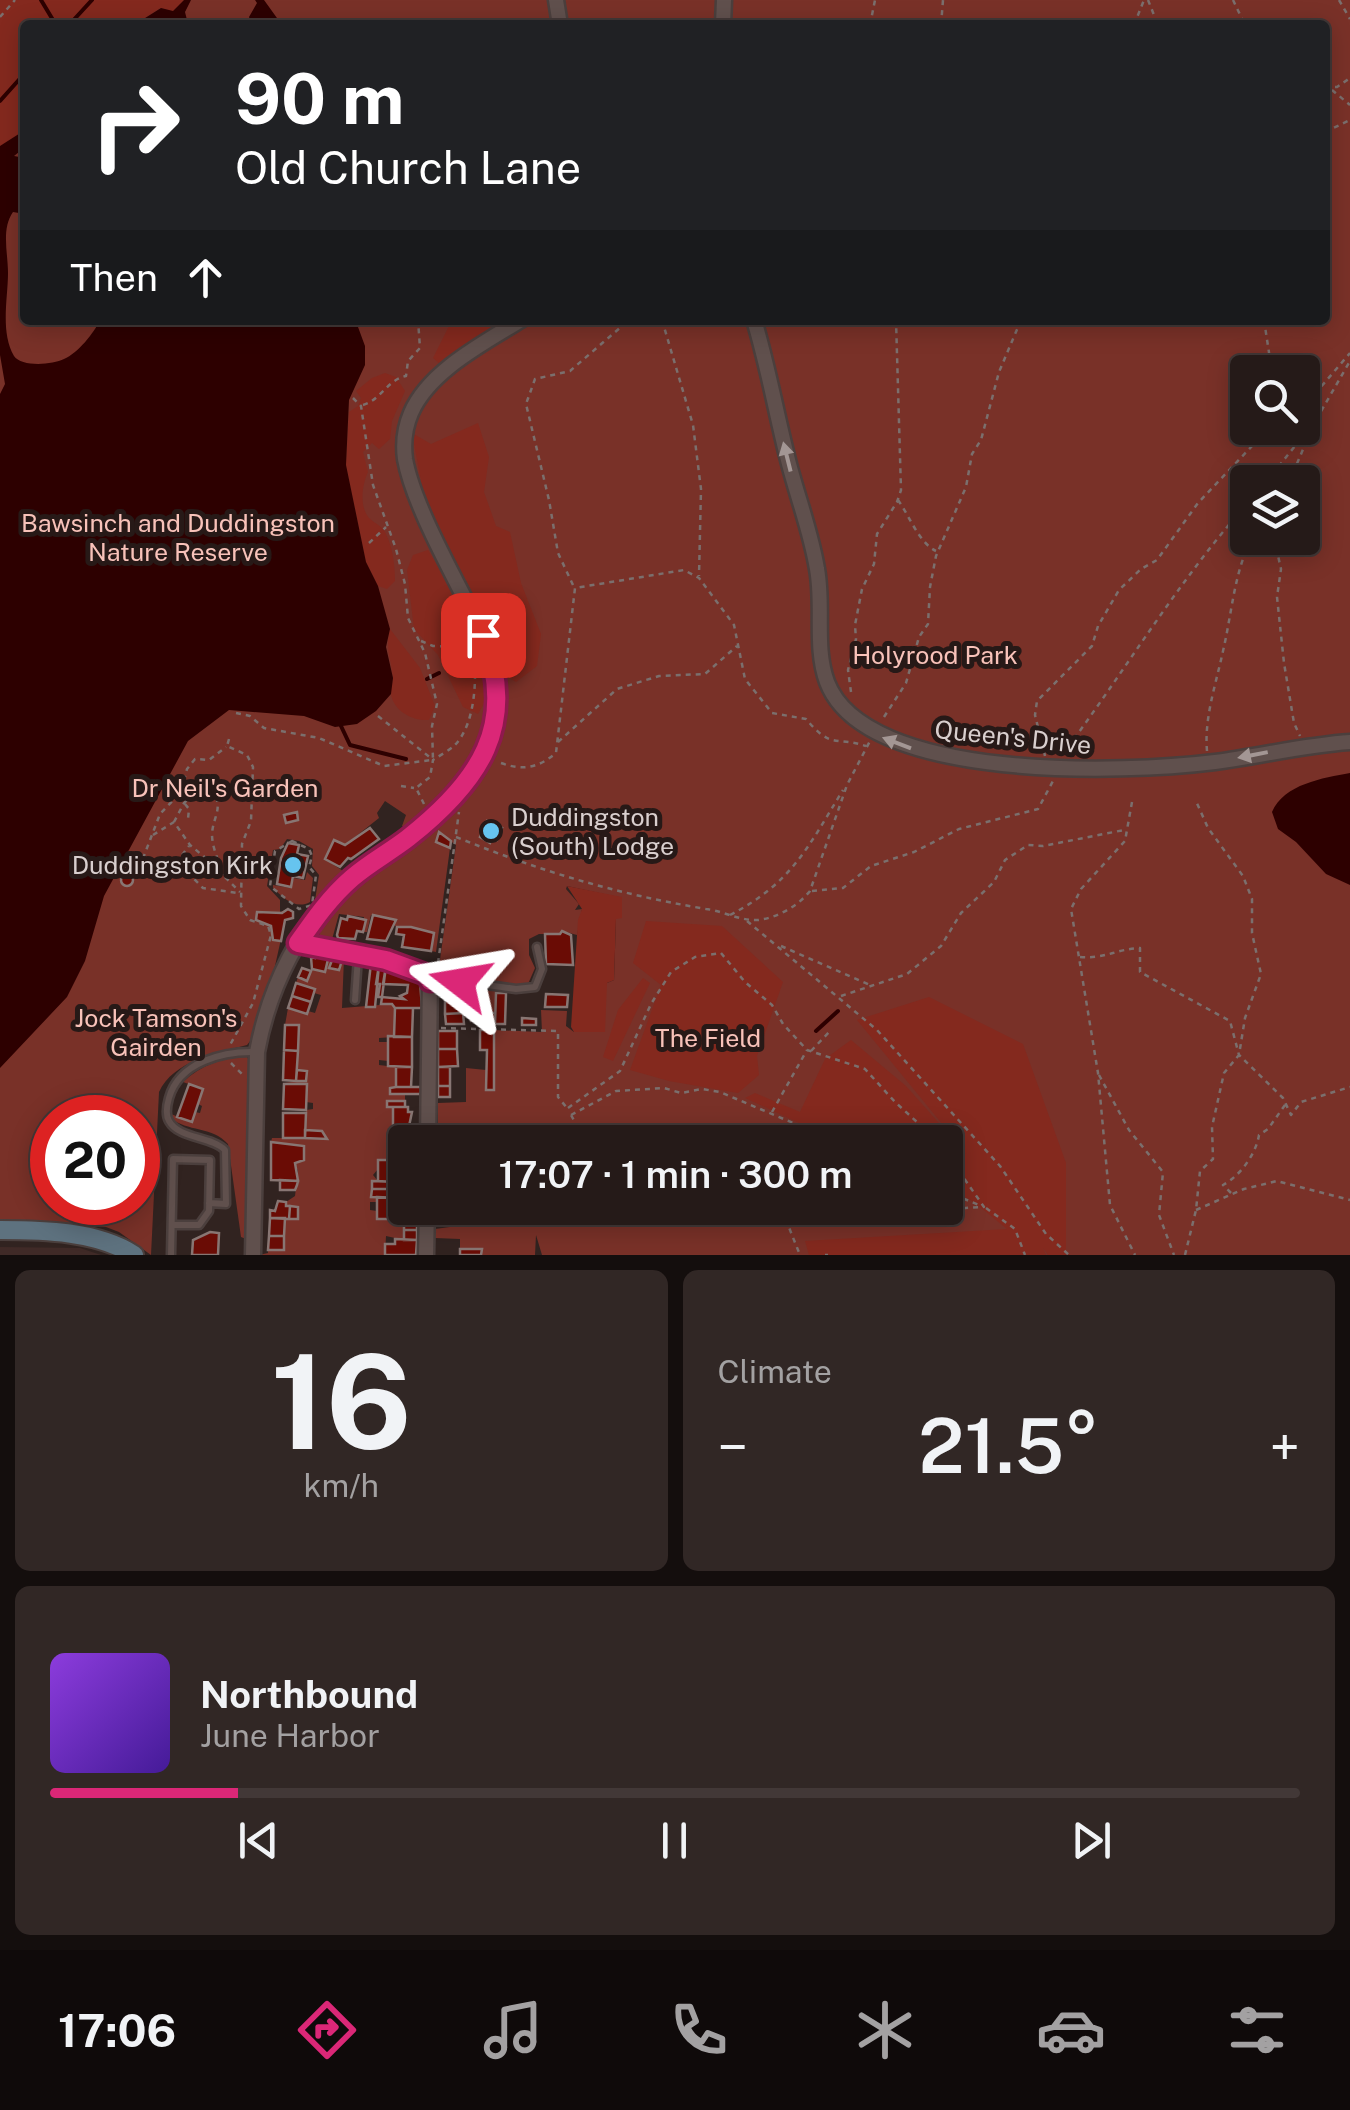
<!DOCTYPE html>
<html lang="en">
<head>
<meta charset="utf-8">
<style>
  body { margin:0; font-family:"Public Sans",sans-serif; background:#312725; color:#f1f3f6; height:100vh; display:flex; flex-direction:column; font-size:38px; white-space:nowrap }
  * { box-sizing:border-box; margin:0 }
  p { font-size:32px; color:#a3a1a2 }
  .icon { flex:none; width:55px; height:55px; fill:none; stroke:currentColor; stroke-width:2; stroke-linecap:round; stroke-linejoin:round }
  .map { position:relative; height:1255px; overflow:hidden }
  .side { display:flex; flex-direction:column; gap:15px; padding:15px; background:#140e0d; flex:1 }
  .side>* { flex:none }
  .banner { position:absolute; left:20px; top:20px; width:1310px; height:305px; border-radius:10px; box-shadow:0 5px 25px #0003,0 0 0 2px #423837; background:#202124; color:#fff; overflow:hidden }
  .tools { position:absolute; left:1230px; top:355px; display:grid; gap:20px }
  .tools a { display:grid; place-items:center; width:90px; height:90px; border-radius:10px; background:#251a18; box-shadow:0 5px 25px #0003,0 0 0 2px #423837; font-size:50px }
  .speed { position:absolute; left:30px; top:1095px; display:flex; gap:20px; font-size:50px; font-weight:700; text-align:center }
  .speed>* { display:grid; place-content:center; width:130px; height:130px; border-radius:50%; background:#251a18; box-shadow:0 5px 25px #0003,0 0 0 2px #423837; line-height:1 }
  .speed .limit { border:15px solid #d22; background:#fff; color:#111 }
  .pin { position:absolute; display:grid; place-items:center; width:85px; height:85px; color:#fff; margin:-42px; border-radius:20px; box-shadow:0 5px 15px #0006 }
  .me { position:absolute; width:110px; margin:-55px; rotate:284deg; stroke-linejoin:round; filter:drop-shadow(0 0 8px #0008) }
  .turn { display:flex; align-items:center; gap:35px; height:210px; padding:0 50px; font-size:45px }
  .turn .icon { width:130px; height:130px; stroke-width:2.5 }
  .turn b { display:block; font-size:70px; line-height:85px }
  .then { display:flex; align-items:center; height:95px; padding:0 50px; background:#0003; gap:20px; font-size:38px }
  .big { font-size:75px; font-weight:600; line-height:1.1 }
  .side .widget { flex:1; display:flex; flex-direction:column; justify-content:center; gap:15px; min-width:0; padding:0 35px; border-radius:15px; background:#312725 }
  .side .dial { align-items:center; gap:0 }
  .dial b { font-size:130px; line-height:1 }
  .song { display:flex; align-items:center; gap:30px }
  .cover { width:120px; height:120px; border-radius:15px; background:linear-gradient(135deg,hsl(270 70% 55%),hsl(260 70% 35%)) }
  .played { height:10px; border-radius:5px; background:linear-gradient(90deg,#db2777 15%,#423837 15%) }
  .keys { display:flex; justify-content:space-around; direction:ltr }
  .heat { display:flex; justify-content:space-between; align-items:center; font-size:55px; direction:ltr }
  .side .tiles { flex:1; display:grid; gap:15px; grid-template-columns:1fr 1fr }
  .widget:last-child { grid-column:span 2 }
  .trip { position:absolute; left:388px; top:1125px; width:575px; height:100px; border-radius:10px; background:#251a18; box-shadow:0 5px 25px #0003,0 0 0 2px #423837; font-weight:600; line-height:100px; text-align:center }
  .menu { display:flex; height:160px; justify-content:space-around; align-items:center; background:#0f0a0a; color:#a3a1a2 }
  .menu .icon { width:70px; height:70px }
  .menu .selected { color:#db2777 }
  .menu b { font-size:45px; color:#f1f3f6 }
  .map>svg:first-child { display:block }
</style>
</head>
<body>
<div class="map">
<svg width="1350" height="1255" viewBox="0 0 1350 1255">
  <rect width="100%" height="100%" fill="#312320"/>
  <path fill="#402a27" d="M0,1247L80,1248L101,1255H0Z"/>
  <path fill="#793128" fill-rule="evenodd" d="M23,0H1350V1255H542L536,1235L535,1255H481V1249H460V1239L435,1238V1229L472,1224L498,1208H945V1142H447L438,1136V1103L466,1102V1068L486,1070V1090H494V1030L542,1032L541,1010L567,1011L566,1026L574,1032L607,983L614,980L616,918H622V898L567,886L566,889L579,904L575,910L582,909L577,935L562,931L560,934H539L529,939V955L535,968L528,984H505L438,974L456,845L439,833L436,842L450,848L436,952L431,951L433,933L411,927L395,926V920L371,915L367,932H363L364,917L339,914L331,943L318,940C331,888 391,858 433,829L419,817L405,828L402,826L406,815L385,801L377,813L379,818L345,845L333,841L325,859L346,873L313,913L319,875L312,866L313,849L299,841L287,839L280,849L273,850L267,886L280,900V912L288,909L293,918L285,921L275,966L251,1040L247,1045C217,1053 173,1061 159,1092L151,1255L119,1232L106,1227L0,1221V26ZM25,25H1325V320H25ZM1248,372H1302V428H1248ZM1248,482H1302V538H1248ZM52,1118H138V1202H52Z
    M307,872L313,878L310,902C296,910 283,898 273,888V885L291,888L294,878L305,880Z
    M328,955H334L329,968L339,970L344,958L342,1008L392,1004L395,1008L394,1037L379,1038V1042H388V1061L379,1060V1065L396,1067L395,1088H390V1093L405,1094V1101H387L393,1107L392,1157L395,1160H378V1169L373,1175L378,1181L372,1182V1197H377V1202H370V1210L377,1211V1219L404,1221V1240L386,1236L385,1255H259L268,1253V1250H284L286,1202L295,1196L298,1171L295,1163L304,1160L303,1146L271,1142L272,1138H327L321,1131L305,1130L306,1110L313,1109V1103L306,1102L307,1085L284,1082H306V1071L297,1070L299,1026L285,1025L288,1008L307,1014L308,1011L315,1013L321,995L314,993L315,989L296,983L298,977L307,980L312,969L325,971Z
    M467,986L502,990L506,993H496L495,1013H463V992Z
    M246,1056L250,1061L253,1122L246,1239L241,1237L228,1144C212,1126 187,1132 171,1118V1114L191,1122L195,1112L200,1113L202,1106L198,1104L203,1089L183,1082C201,1065 222,1058 246,1056Z"/>
  <path fill="#84291e" d="M0,0H184L173,11L160,8L134,25H25V130L0,146Z
    M452,320H505L439,363L433,358Z
    M385,373L396,377L405,391L392,421L390,439L379,449L372,443L363,452L368,472C362,485 359,506 369,518C375,524 383,526 386,534C393,548 395,567 395,581L387,589L378,586L366,562L346,465L349,412L358,406L361,398L356,391L372,378Z
    M478,423L489,457L484,492L496,526L510,532L521,583L541,634L537,666L516,682L506,676L500,650L424,497L412,433L431,444Z
    M428,550C445,578 482,639 487,669C491,686 487,700 478,714L463,707L438,655L414,629L407,570L413,555Z
    M390,629L420,668L435,706L429,720C413,721 395,712 391,695C390,690 393,683 393,678C391,657 385,651 390,629Z
    M567,886L622,897V918L616,919L614,980L607,983L605,1032H574L571,1027L578,920L582,909Z
    M646,921L722,926L783,982L757,1056L759,1075L738,1093L669,1081L630,1070L661,985L633,963Z
    M643,978L650,983L613,1061L603,1057L618,1010Z
    M929,997L1023,1044L1066,1163V1255H1048L1043,1248L1046,1255H809L805,1241L1007,1229L974,1202L945,1186V1142H840L745,1098L755,1093L800,1112L825,1059L851,1040L906,1086L970,1158L857,1020Z"/>
  <path fill="#2d0000" d="M184,0H191L185,12L187,20L198,25H134L161,8L173,11Z
    M255,0H264L282,25H252L249,17L257,3Z
    M25,130L24,148L14,156L25,158V214L13,212C1,229 8,253 8,273C8,298 0,332 14,356C21,367 52,365 64,359C78,353 94,333 100,320H360L358,327L365,346V365L349,400L346,465L366,562L378,586L390,629L386,647L393,678L391,694L376,711L357,724L335,727L304,716L229,710L188,741L104,896L85,961L67,997L0,1068V394L5,384L0,355V146Z
    M1350,773V885L1326,874L1296,842L1278,829L1272,812C1284,784 1323,778 1350,773Z"/>
  <g fill="none" stroke-linecap="round" stroke-linejoin="round">
    <path stroke="#2d0000" stroke-width="4" d="M41,0L56,25
      M69,25L92,0
      M0,101L25,73
      M427,679L439,673
      M341,726L350,745L406,759
      M816,1031L838,1011"/>
  </g>
  <path fill="#6a0c05" stroke="#887673" stroke-width="2.5" d="M297,812L298,820L286,823L284,815Z
    M487,821L502,828L497,840L492,838L490,843L480,837Z
    M370,828L379,839L351,859L348,858L340,867L325,859L334,840L345,845Z
    M439,832L451,841L450,848L436,842Z
    M288,843L299,845L297,854L308,856L303,878L293,876L291,887L277,884L281,858Z
    M121 880a6 6 0 1 1 12 0a6 6 0 1 1-12 0Z
    M288,909L293,912V918L285,920L281,941L273,940L271,926L256,920L257,912L282,913Z
    M373,915L396,920L386,941L367,939Z
    M348,916L366,920L363,932L357,931L355,939L338,938L337,935L341,918L347,920Z
    M397,927H411L434,933L431,951L402,947L404,935L396,934Z
    M562,931L571,935L573,965L546,964L545,934H560Z
    M316,952L329,955L325,972L312,969L311,957L315,958Z
    M334,955L343,957L339,970L329,968Z
    M371,963L379,965L375,1007H366Z
    M379,965L386,966L382,997H378L380,984H376Z
    M386,966L420,981L422,1008H395L392,1004H381L382,997L404,999L400,996L407,993L408,985L383,984Z
    M302,968L311,971L307,981L298,977Z
    M437,982L464,986L463,992H437Z
    M296,983L315,989L311,1002L292,996Z
    M445,992H463V1013L445,1014Z
    M496,993H506L505,1024H495Z
    M546,994L568,995L567,1007H545Z
    M292,996L311,1002L307,1014L288,1008Z
    M395,1008H413L412,1037H394Z
    M463,1013L464,1024H446L445,1014Z
    M471,1013H495V1021H471Z
    M522,1018L536,1019V1025H522Z
    M285,1025H299L298,1051L284,1050Z
    M480,1030H494V1090H486L487,1050H480Z
    M438,1031H457V1049H438Z
    M388,1036L412,1037V1067L388,1066Z
    M438,1049H457L458,1066L438,1067Z
    M284,1050L298,1051L296,1081L283,1080Z
    M396,1067H412L411,1087H396Z
    M438,1067H450V1086H438Z
    M297,1070L307,1071L306,1081H296Z
    M189,1084L203,1089L192,1122L177,1117Z
    M284,1084H307L306,1110L283,1109Z
    M438,1086H450V1097H438Z
    M396,1087H421V1094H390V1088Z
    M387,1101H405V1107H387Z
    M393,1107H408V1112H412L408,1131H393Z
    M283,1113H306L305,1138H283Z
    M305,1130L322,1131L327,1139L305,1138Z
    M393,1131H405V1157H392Z
    M271,1142L304,1146V1160L295,1163L298,1181L271,1180Z
    M378,1160H395V1168H398L395,1182L378,1181Z
    M280,1180L298,1181L297,1185L295,1190H280Z
    M372,1181L397,1182V1189H372Z
    M372,1189H397V1198L371,1197Z
    M377,1197L399,1198L398,1219H377Z
    M278,1201L286,1202V1206H290L289,1219L270,1218V1210L275,1211Z
    M290,1206L298,1207V1219H289Z
    M270,1218H285L284,1236H269Z
    M404,1221H417V1230H404Z
    M404,1230H417V1240H404Z
    M210,1232L219,1233L218,1255H192L193,1240Z
    M269,1236H284V1250H268Z
    M395,1239L417,1240L416,1255H385V1244H395Z
    M460,1249H482L481,1255H460Z"/>
  <g fill="none" stroke-linecap="round" stroke-linejoin="round">
    <defs>
      <path id="lane" d="M464,785C500,741 505,690 484,638
        M431,980L437,978L516,989L535,987L542,969L537,947
        M355,1000L358,957
        M209,1203L226,1204L225,1150C211,1136 179,1139 169,1121C165,1114 167,1105 169,1098C179,1062 223,1051 256,1052
        M171,1255L173,1159L210,1160L209,1211L199,1225H172"/>
      <path id="street" d="M556,0L560,25
        M723,25L724,0
        M754,320C768,366 776,413 788,460C797,496 811,532 817,569C824,606 814,647 827,682C865,783 1127,773 1215,762C1261,756 1304,745 1350,742
        M483,635C460,586 414,509 405,459C403,444 405,427 411,413C429,371 484,343 521,320
        M298,943L386,961L430,976L428,1142
        M253,1255L257,1052C269,987 300,923 351,879C388,847 431,824 463,786
        M426,1255L427,1208"/>
      <path id="secondary" d="M0,1230C43,1230 97,1231 134,1255"/>
    </defs>
    <use href="#lane" stroke="#4b3f3d" stroke-width="11"/>
    <use href="#street" stroke="#4b3f3d" stroke-width="19"/>
    <use href="#secondary" stroke="#4b3f3d" stroke-width="22"/>
    <path stroke="#7b6f6d" stroke-width="2.5" stroke-dasharray="5 5" stroke-linecap="butt" d="M1148,0L1158,25
      M1233,0L1245,25
      M1339,0L1350,19
      M0,17L15,0
      M870,25L875,0
      M941,25L943,0
      M1134,25L1144,0
      M1325,87H1337L1350,78
      M1332,90L1350,105
      M1325,132L1350,120
      M662,320L693,425L701,489L699,576
      M1264,320L1272,372
      M353,398L361,406L373,485L396,549L405,584L408,618L425,653L437,704L432,726L433,760
      M363,405C381,400 387,380 406,376L408,361L420,348L418,320
      M1302,409L1350,353
      M1266,482L1316,420L1350,361
      M1275,482L1283,466
      M1289,482L1314,424
      M898,500C909,515 919,543 936,551
      M1274,538L1281,569L1277,597L1284,663L1294,723L1300,736
      M369,543L386,527
      M573,585L558,553L549,500L526,404L535,379L570,371L629,320
      M421,641L433,646L472,648
      M851,692L848,670L856,639L855,625L862,589L874,564L877,534L897,502L901,490L896,320
      M236,713L250,716L264,728L319,738L384,766L432,760
      M378,716L432,759
      M884,717L906,683L919,637L928,624L930,587L936,556L966,487L972,454L981,440L999,372L1021,320
      M229,739L227,746L247,755L253,767L251,821L242,844L241,906L250,920L268,926L271,935L253,1003L230,1045
      M558,742L617,689L659,676L705,674L737,646
      M1207,751C1204,718 1216,684 1223,651C1232,613 1234,572 1252,538
      M1062,755C1124,673 1179,579 1248,503
      M1045,756L1035,715L1037,701L1092,646L1098,626L1119,590L1141,569L1157,560L1198,503L1269,428
      M501,763C523,771 538,768 556,753L575,588L684,570L699,578L734,625L745,679L772,713L806,719C832,750 835,736 866,746
      M401,786L414,788
      M1132,802L1125,841L1081,889L1071,909L1098,1073L1110,1205L1135,1255
      M185,804L189,809L188,819
      M424,804L416,788L430,777L433,760C439,756 448,751 454,746C477,723 477,674 473,644
      M174,822L184,803L196,792L214,793C223,809 213,817 212,834C212,848 219,862 224,875
      M153,835L174,822L190,845L220,870
      M456,837C543,872 613,893 706,909C723,911 740,921 758,920C777,918 798,906 810,891L847,785L870,741
      M292,841L309,849L312,856L309,867L316,875L312,905L299,909L270,886L275,851Z
      M143,861L149,860L154,866L162,865L169,872L188,873L203,888L238,893
      M127,870L142,861L160,814L181,792L187,769L195,759L209,760L226,747
      M170,871L189,846
      M225,877L240,892
      M812,891L843,888L871,866L914,852L959,829L1038,809L1053,781
      M730,915C792,883 808,847 843,790
      M747,921L877,1030L1000,1166L1046,1234L1069,1255
      M781,946L870,985
      M1080,957C1106,959 1116,949 1140,948V972L1230,1021L1239,1055L1283,1098L1291,1115L1301,1102L1350,1087
      M438,963L459,812
      M841,996L907,974L941,946L961,913L994,882L1005,860L1028,845L1043,846L1124,830
      M441,1028L558,1031V1097L567,1108
      M811,1051L831,1030
      M231,1063L243,1075
      M1099,1075L1129,1130L1163,1172L1159,1215L1174,1255
      M568,1108L620,1071L651,1004L671,972L695,957L721,953L745,982L772,1005L783,1024L807,1050L865,1069L895,1102L939,1142
      M772,1112L807,1050
      M571,1115L616,1091L664,1088L681,1093L702,1089L720,1092L838,1142
      M571,1115L586,1142
      M945,1191L979,1205
      M1231,1193L1223,1185C1240,1176 1256,1154 1259,1135L1268,1129L1285,1105
      M774,1208L819,1216L984,1207L945,1151
      M986,1208L1015,1229L1025,1255
      M782,1210L800,1255
      M1196,1210L1244,1189L1277,1181L1350,1200
      M825,1255H828
      M1185,1255L1196,1210L1200,1171L1213,1159L1212,1127L1224,1073L1239,1055L1245,1018L1261,974L1252,933V899L1243,876L1208,828L1196,801"/>
    <use href="#lane" stroke="#60504d" stroke-width="6"/>
    <use href="#street" stroke="#60504d" stroke-width="14"/>
    <use href="#secondary" stroke="#5e727f" stroke-width="18"/>
  </g>
  <defs><path id="oneway-solid" d="M-6-.8H1V-3.2L6.5 0L1 3.2V.8H-6Z" transform="scale(2.5)"/></defs>
  <g fill="#a39694">
    <use href="#oneway-solid" transform="translate(787 457) rotate(-104)"/>
    <use href="#oneway-solid" transform="translate(897 743) rotate(-159)"/>
    <use href="#oneway-solid" transform="translate(1253 755) rotate(169)"/>
  </g>
  <g fill="none" stroke-linecap="round" stroke-linejoin="round">
    <defs>
      <path id="route" d="M460,982L436,978L430,981V976L386,960L298,943C314,920 330,897 352,878C369,863 390,852 408,838C479,782 519,725 483,635"/>
    </defs>
    <use href="#route" stroke="#8e194d" stroke-width="25"/>
    <use href="#route" stroke="#db2777" stroke-width="18"/>
  </g>
  <g fill="#66c4ef" stroke="#271917" stroke-width="4">
    <circle cx="491" cy="831" r="10"/>
    <circle cx="293" cy="865" r="10"/>
  </g>
  <g text-anchor="middle" stroke-width="10" stroke-linejoin="round" paint-order="stroke">
    <g font-size="25" fill="#f8c2b9" stroke="#271917">
      <text x="178" y="532">Bawsinch and Duddingston<tspan x="178" dy="29">Nature Reserve</tspan></text>
      <text x="935" y="664">Holyrood Park</text>
      <text x="225" y="797">Dr Neil's Garden</text>
      <text x="156" y="1027">Jock Tamson's<tspan x="156" dy="29">Gairden</tspan></text>
      <text x="708" y="1047">The Field</text>
    </g>
    <g font-size="25" fill="#d9cfce" stroke="#271917">
      <text transform="translate(1013 737) rotate(6)" y="9">Queen's Drive</text>
    </g>
    <g font-size="25" fill="#d9cfce" stroke="#271917" text-anchor="start">
      <text x="511" y="826">Duddingston<tspan x="511" dy="29">(South) Lodge</tspan></text>
      <text x="273" y="874" text-anchor="end">Duddingston Kirk</text>
    </g>
  </g>
</svg>
<div class="tools">
<a><svg class="icon" aria-label="search" viewBox="0 0 24 24"><circle cx="10" cy="10" r="6"/><path d="M15 15l6 6"/></svg></a>
<a><svg class="icon" aria-label="layers" viewBox="0 0 24 24"><path d="M12 4l9 5-9 5-9-5zM3 14l9 5 9-5"/></svg></a>
</div>
<div class="speed"><div class="limit">20</div></div>
<div class="pin" style="left:483px;top:635px;background:#d93025"><svg class="icon" aria-label="arrive" viewBox="0 0 24 24"><path d="M6 21V4h12l-3 4 3 4H6"/></svg></div>
<svg class="me" style="left:460px;top:982px" viewBox="-20 -20 40 40"><path d="M0-17L14 15 0 8-14 15z" fill="#db2777" stroke="#fff" stroke-width="4"/></svg>
<div class="trip">17:07 · 1 min · 300 m</div>
<div class="banner">
<div class="turn"><svg class="icon" aria-label="right" viewBox="0 0 24 24"><path d="M7 20v-9h11M14 6l5 5-5 5"/></svg><div><b>90 m</b>Old Church Lane</div></div>
<div class="then">Then<svg class="icon" aria-label="ahead" viewBox="0 0 24 24"><path d="M12 20V5M6 11l6-6 6 6"/></svg></div>
</div>
</div>
<section class="side">
<div class="tiles">
<div class="widget dial"><b>16</b><p>km/h</p></div>
<div class="widget"><p>Climate</p>
<div class="heat"><a>−</a><b class="big">21.5°</b><a>+</a></div>
</div>
<div class="widget">
<div class="song"><i class="cover"></i><div><b>Northbound</b><p>June Harbor</p></div></div>
<div class="played"></div>
<div class="keys"><svg class="icon" aria-label="previous" viewBox="0 0 24 24"><path d="M18 5L8 12l10 7zM5 5v14"/></svg><svg class="icon" aria-label="pause" viewBox="0 0 24 24"><path d="M8 5v14M16 5v14"/></svg><svg class="icon" aria-label="next" viewBox="0 0 24 24"><path d="M6 5l10 7-10 7zM19 5v14"/></svg></div>
</div>
</div>
</section>
<nav class="menu">
<b>17:06</b>
<svg class="icon selected" aria-label="directions" viewBox="0 0 24 24"><path d="M12 3l9 9-9 9-9-9zM9 14v-3h6M13 9l2 2-2 2"/></svg>
<svg class="icon" aria-label="music" viewBox="0 0 24 24"><path d="M9 18V5l10-2v13"/><circle cx="6" cy="18" r="3"/><circle cx="16" cy="16" r="3"/></svg>
<svg class="icon" aria-label="phone" viewBox="0 0 24 24"><path d="M5 4h4l2 5-3 2q2 4 5 5l2-3 5 2v4C11 20 4 13 5 4z"/></svg>
<svg class="icon" aria-label="climate" viewBox="0 0 24 24"><path d="M12 3v18M4 7l16 10M4 17L20 7"/></svg>
<svg class="icon" aria-label="car" viewBox="0 0 24 24"><path d="M5 17H2v-5l4-1 3-4h7l3 4 3 1v5h-3M9 17h6M6 11h13"/><circle cx="7" cy="17" r="2"/><circle cx="17" cy="17" r="2"/></svg>
<svg class="icon" aria-label="filters" viewBox="0 0 24 24"><path d="M4 7h16M4 17h16"/><circle cx="9" cy="7" r="2"/><circle cx="15" cy="17" r="2"/></svg>
</nav>
</body>
</html>
